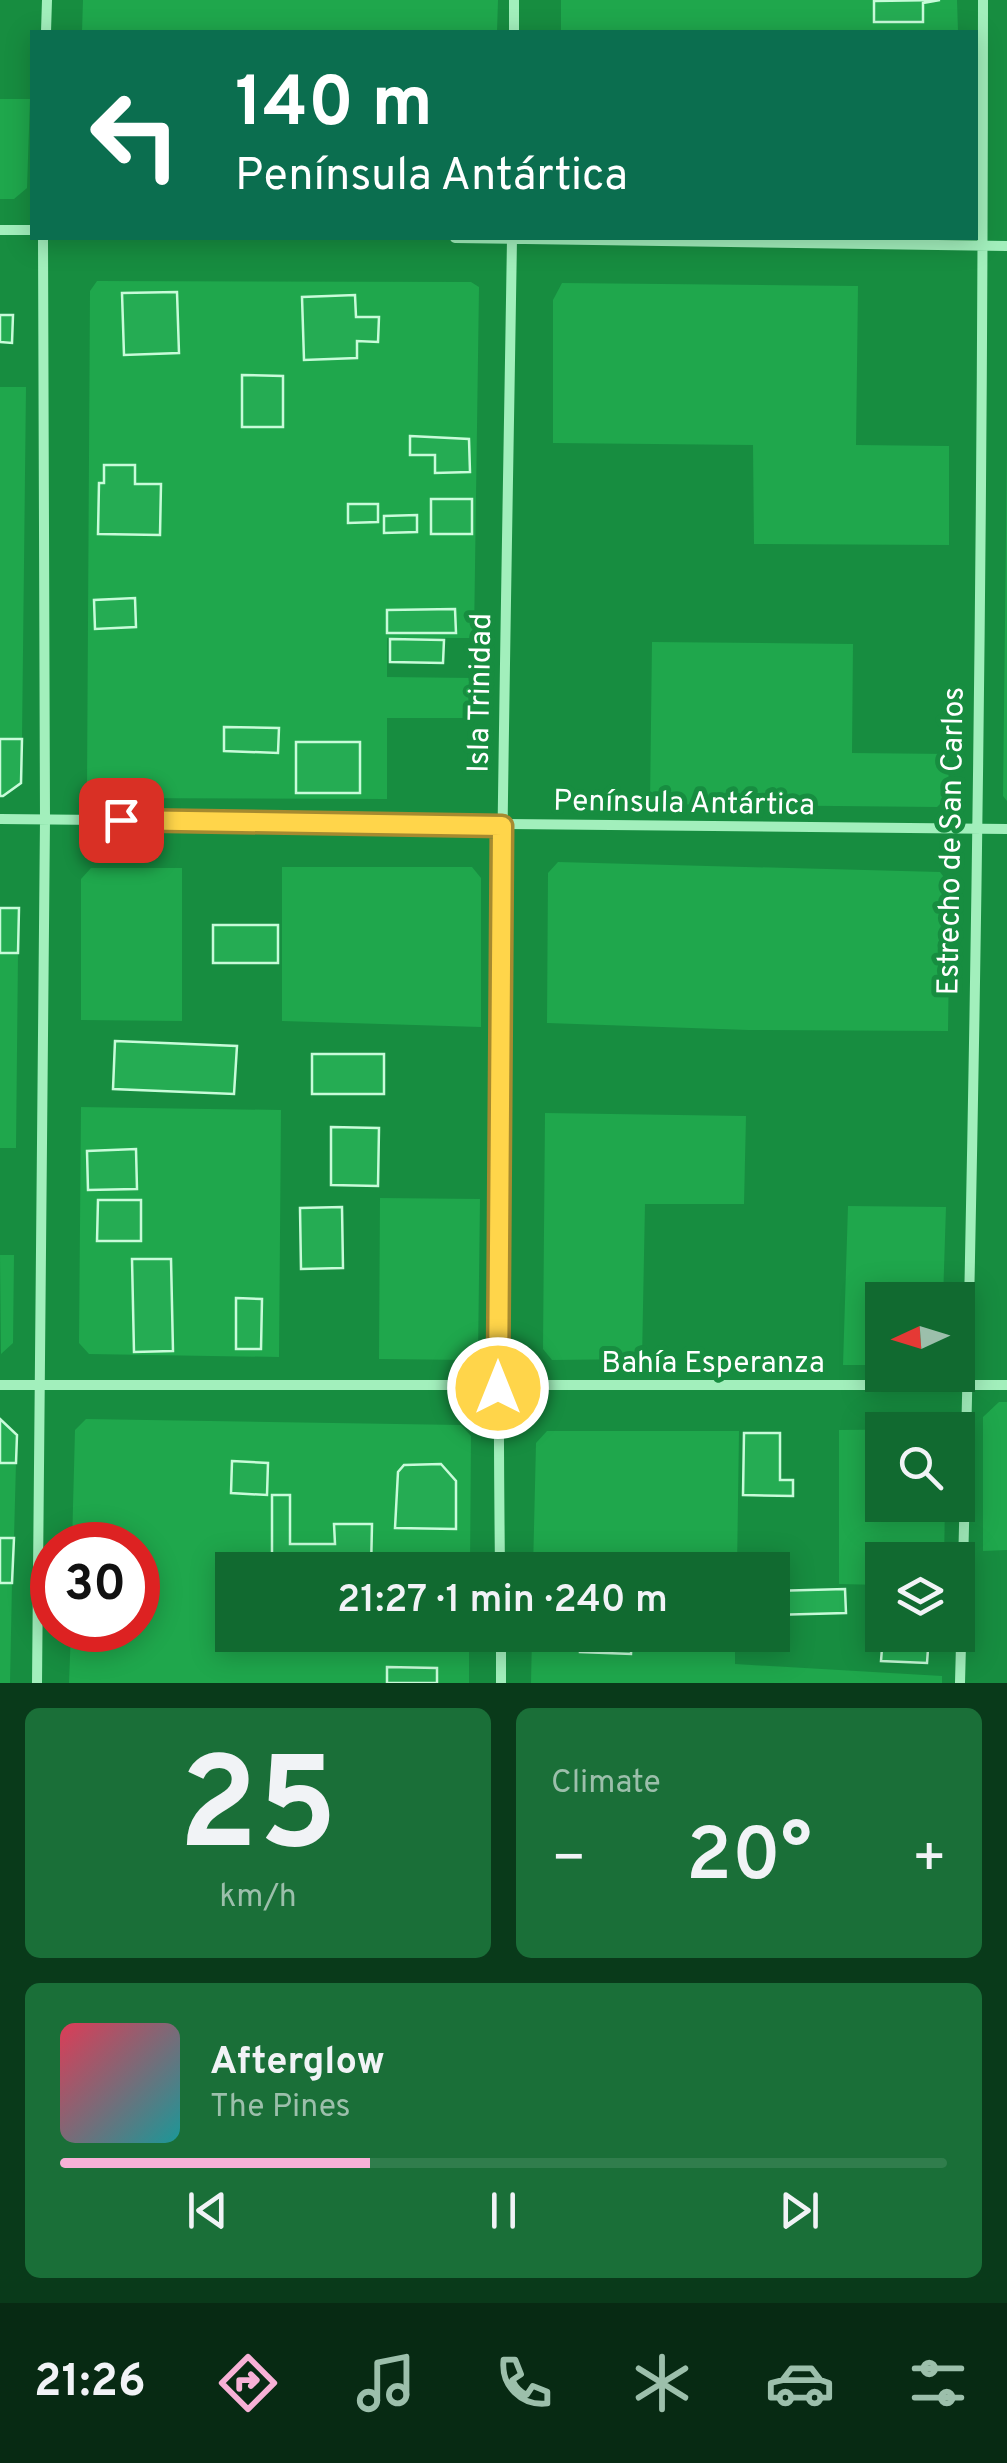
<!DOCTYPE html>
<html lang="en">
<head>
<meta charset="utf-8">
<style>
  body { margin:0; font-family:Overpass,sans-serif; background:#1a6f38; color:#f1f3f6; height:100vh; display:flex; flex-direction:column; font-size:38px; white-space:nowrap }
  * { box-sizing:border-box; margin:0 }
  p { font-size:32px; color:#9cbfab }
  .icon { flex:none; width:55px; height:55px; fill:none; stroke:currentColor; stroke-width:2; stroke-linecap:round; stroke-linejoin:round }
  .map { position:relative; height:1683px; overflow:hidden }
  .panel { display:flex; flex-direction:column; gap:25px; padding:25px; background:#093a1a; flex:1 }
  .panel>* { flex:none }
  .top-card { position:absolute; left:30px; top:30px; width:948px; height:210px; border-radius:0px; box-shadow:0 5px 25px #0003; background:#0b6e4f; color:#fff; overflow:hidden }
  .needle { width:65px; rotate:266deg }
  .buttons { position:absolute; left:865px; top:1282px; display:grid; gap:20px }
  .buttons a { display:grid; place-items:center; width:110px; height:110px; border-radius:0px; background:#116a30; box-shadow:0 5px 25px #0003; font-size:50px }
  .speed { position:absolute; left:30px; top:1522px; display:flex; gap:20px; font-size:50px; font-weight:700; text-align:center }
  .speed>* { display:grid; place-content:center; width:130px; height:130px; border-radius:50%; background:#116a30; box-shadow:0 5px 25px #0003; line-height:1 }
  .speed .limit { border:15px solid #d22; background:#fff; color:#111 }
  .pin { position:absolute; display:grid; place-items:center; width:85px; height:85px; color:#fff; margin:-42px; border-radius:20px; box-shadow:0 5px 15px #0006 }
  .me { position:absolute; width:110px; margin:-55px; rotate:0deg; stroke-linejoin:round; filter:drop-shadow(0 0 8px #0008) }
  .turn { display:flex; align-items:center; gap:35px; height:210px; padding:0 40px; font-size:45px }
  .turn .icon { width:130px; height:130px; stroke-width:2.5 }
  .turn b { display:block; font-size:70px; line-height:85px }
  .big { font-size:75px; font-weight:600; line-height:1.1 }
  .panel .widget { flex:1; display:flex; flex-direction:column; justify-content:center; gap:15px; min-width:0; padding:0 35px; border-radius:15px; background:#1a6f38 }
  .panel .dial { align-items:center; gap:0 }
  .dial b { font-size:130px; line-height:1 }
  .song { display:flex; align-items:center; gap:30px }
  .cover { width:120px; height:120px; border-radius:15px; background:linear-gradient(135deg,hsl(350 70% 55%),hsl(180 70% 35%)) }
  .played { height:10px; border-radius:5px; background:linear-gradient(90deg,#f7b1d6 35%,#307d4c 35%) }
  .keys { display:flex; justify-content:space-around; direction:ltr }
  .heat { display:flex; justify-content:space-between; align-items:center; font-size:55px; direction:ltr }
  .panel .tiles { flex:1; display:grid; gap:25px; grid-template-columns:1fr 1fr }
  .widget:last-child { grid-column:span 2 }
  .trip { position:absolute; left:215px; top:1552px; width:575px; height:100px; border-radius:0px; background:#116a30; box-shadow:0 5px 25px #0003; font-weight:600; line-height:100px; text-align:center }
  .tabs { display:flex; height:160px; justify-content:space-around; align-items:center; background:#072a13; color:#9cbfab }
  .tabs .icon { width:70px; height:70px }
  .tabs .selected { color:#f7b1d6 }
  .tabs b { font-size:45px; color:#f1f3f6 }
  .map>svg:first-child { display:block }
</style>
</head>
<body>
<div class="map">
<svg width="1007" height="1683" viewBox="0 0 1007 1683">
  <rect width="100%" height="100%" fill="#178d40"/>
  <path fill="#1fa74c" d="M83,0H498L497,32H82Z
    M561,0H957L958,32H561Z
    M0,99H30L27,188L14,199H0Z
    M97,281L471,282L479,287L474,638H387V677L474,678L475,718H387V799L96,798L87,787L90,291Z
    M562,283L858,286L856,445L949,446V545L754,544L753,445L553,443V300Z
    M0,387H26L22,739H0Z
    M1007,447V801L1003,796Z
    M652,642L853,644L852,753L949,754L948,796L937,807L650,804Z
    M558,862L940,872L950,885L948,1031L748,1030L547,1023L548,873Z
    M282,867H472L481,878V1027L282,1021Z
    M91,868H182V1021L81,1020V879Z
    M0,953H18L16,1148H0Z
    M81,1107L281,1110L279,1357L89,1354L79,1343Z
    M545,1113L746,1116L744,1204H645L642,1359L552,1360L543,1349Z
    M380,1198L480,1199L478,1356L471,1360L379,1359Z
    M848,1206L946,1207L943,1300H882V1365H843Z
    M0,1255H14L13,1343L1,1354Z
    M999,1402H1007V1550L983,1551V1417Z
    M86,1419L461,1425L471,1436L470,1570H371V1524H334L335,1544H290V1496L272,1495V1570H232V1635H469V1683H69L71,1630H138V1545H72L75,1430Z
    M937,1429L882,1430V1505H945L944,1560H882V1585L839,1584V1430Z
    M547,1431H739L737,1570H533L536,1443Z
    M0,1463H16L14,1538H0Z
    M0,1583H12L10,1683H0Z
    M532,1635H735V1664L942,1676V1683H531Z"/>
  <path fill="#25ac53" stroke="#c8fbd9" stroke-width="2.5" d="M940,0L923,3V22H874V1Z
    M177,292L179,353L124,355L122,293Z
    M355,295L356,317H379L378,342L357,341V358L304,360L302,297Z
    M0,315H13L12,343L0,342Z
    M242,375L283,376V427H242Z
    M410,436L469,439L470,472L435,473V455H410Z
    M104,465H135V484H161L160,535L98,534L99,483H104Z
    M431,499H472V534H431Z
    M348,504H378V522L348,523Z
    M417,515V532L384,533V516Z
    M135,598L136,627L95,629L94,600Z
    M455,609L456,633H387V610Z
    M390,639L444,640L443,663L390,662Z
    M224,727L279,728L278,753L224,751Z
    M0,739H22L21,783L3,796H0Z
    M296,742H360V793H296Z
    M0,908H19L18,953H0Z
    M213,925H278V963H213Z
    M115,1041L237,1046L234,1094L113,1089Z
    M312,1054H384V1094H312Z
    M331,1127L379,1128L378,1186L331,1185Z
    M136,1149L137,1189L88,1190L87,1151Z
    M98,1200H141V1241H97Z
    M342,1207L343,1268L301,1269L300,1208Z
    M132,1259H171L173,1351L134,1352Z
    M236,1298L262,1299L261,1349H236Z
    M0,1419L17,1435L16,1463H0Z
    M744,1433H780V1480H793V1496L743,1495Z
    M232,1461L268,1463L267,1495L231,1493Z
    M441,1464L456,1481V1529L395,1528L398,1472L404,1465Z
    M272,1495H290V1544H335L334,1524H372L371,1570H272Z
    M0,1538H14L12,1583H0Z
    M845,1589L846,1613L772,1615V1591Z
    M581,1635H632L631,1654L580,1652Z
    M883,1635H929L927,1663L881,1661Z
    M387,1667L437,1668V1683H387Z"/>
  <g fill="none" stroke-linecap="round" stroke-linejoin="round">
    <path stroke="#a2efbc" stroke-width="10" d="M46,32L47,0
      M514,32V0
      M0,230H32
      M455,238L1007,246
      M0,819L1007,829
      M0,1385H1007
      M500,1570C495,1126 505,682 512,238
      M501,1635V1683
      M37,1683L45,819L43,238
      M960,1683C975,1122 983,561 983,0"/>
  </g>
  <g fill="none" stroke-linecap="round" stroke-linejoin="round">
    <defs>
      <path id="route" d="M121,820L502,826L498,1388"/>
    </defs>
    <use href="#route" stroke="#a68a30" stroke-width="25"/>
    <use href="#route" stroke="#ffd54a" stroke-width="18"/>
  </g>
  <g text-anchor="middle" stroke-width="10" stroke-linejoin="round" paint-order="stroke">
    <g font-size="30" fill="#fff" stroke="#178d40">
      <text transform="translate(479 693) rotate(-89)" y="10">Isla Trinidad</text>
      <text transform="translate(684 802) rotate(1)" y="10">Península Antártica</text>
      <text transform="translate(950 841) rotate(-89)" y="10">Estrecho de San Carlos</text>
      <text x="713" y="1372">Bahía Esperanza</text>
    </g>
  </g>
</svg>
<div class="buttons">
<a><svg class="needle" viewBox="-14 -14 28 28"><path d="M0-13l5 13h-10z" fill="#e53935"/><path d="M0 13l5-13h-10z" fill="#9cbfab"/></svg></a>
<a><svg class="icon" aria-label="search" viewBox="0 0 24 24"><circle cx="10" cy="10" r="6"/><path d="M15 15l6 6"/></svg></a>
<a><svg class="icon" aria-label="layers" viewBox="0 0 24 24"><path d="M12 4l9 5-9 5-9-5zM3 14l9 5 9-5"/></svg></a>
</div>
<div class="speed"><div class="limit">30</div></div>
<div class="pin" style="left:121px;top:820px;background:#d93025"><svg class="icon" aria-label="arrive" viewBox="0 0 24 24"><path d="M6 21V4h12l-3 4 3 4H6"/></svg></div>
<svg class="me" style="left:498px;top:1388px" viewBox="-20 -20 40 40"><circle r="17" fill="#ffd54a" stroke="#fff" stroke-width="3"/><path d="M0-11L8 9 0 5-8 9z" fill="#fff"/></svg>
<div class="trip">21:27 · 1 min · 240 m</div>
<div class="top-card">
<div class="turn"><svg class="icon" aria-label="left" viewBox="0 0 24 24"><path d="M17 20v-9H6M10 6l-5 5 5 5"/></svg><div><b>140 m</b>Península Antártica</div></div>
</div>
</div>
<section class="panel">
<div class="tiles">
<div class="widget dial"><b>25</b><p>km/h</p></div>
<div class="widget"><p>Climate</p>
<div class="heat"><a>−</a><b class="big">20°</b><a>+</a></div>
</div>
<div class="widget">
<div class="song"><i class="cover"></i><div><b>Afterglow</b><p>The Pines</p></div></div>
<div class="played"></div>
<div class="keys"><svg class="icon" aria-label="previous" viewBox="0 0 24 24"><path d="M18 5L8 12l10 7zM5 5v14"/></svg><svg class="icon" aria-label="pause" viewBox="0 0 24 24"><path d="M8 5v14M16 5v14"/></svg><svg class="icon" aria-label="next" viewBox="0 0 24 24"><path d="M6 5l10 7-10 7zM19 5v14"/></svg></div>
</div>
</div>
</section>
<nav class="tabs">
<b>21:26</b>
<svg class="icon selected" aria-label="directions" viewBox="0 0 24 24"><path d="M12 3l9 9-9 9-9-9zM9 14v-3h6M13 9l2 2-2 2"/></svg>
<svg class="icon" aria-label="music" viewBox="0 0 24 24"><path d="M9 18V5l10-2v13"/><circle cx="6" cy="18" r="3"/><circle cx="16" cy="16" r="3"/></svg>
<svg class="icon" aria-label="phone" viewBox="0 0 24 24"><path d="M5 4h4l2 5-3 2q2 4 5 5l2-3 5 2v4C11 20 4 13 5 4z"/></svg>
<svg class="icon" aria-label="climate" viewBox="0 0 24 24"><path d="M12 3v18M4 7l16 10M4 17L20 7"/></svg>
<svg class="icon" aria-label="car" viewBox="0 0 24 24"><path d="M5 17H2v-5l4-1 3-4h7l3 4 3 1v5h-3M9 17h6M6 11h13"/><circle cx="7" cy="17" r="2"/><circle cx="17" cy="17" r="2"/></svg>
<svg class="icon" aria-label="filters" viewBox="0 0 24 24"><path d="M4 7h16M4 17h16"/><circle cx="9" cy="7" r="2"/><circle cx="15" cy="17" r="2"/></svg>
</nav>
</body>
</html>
